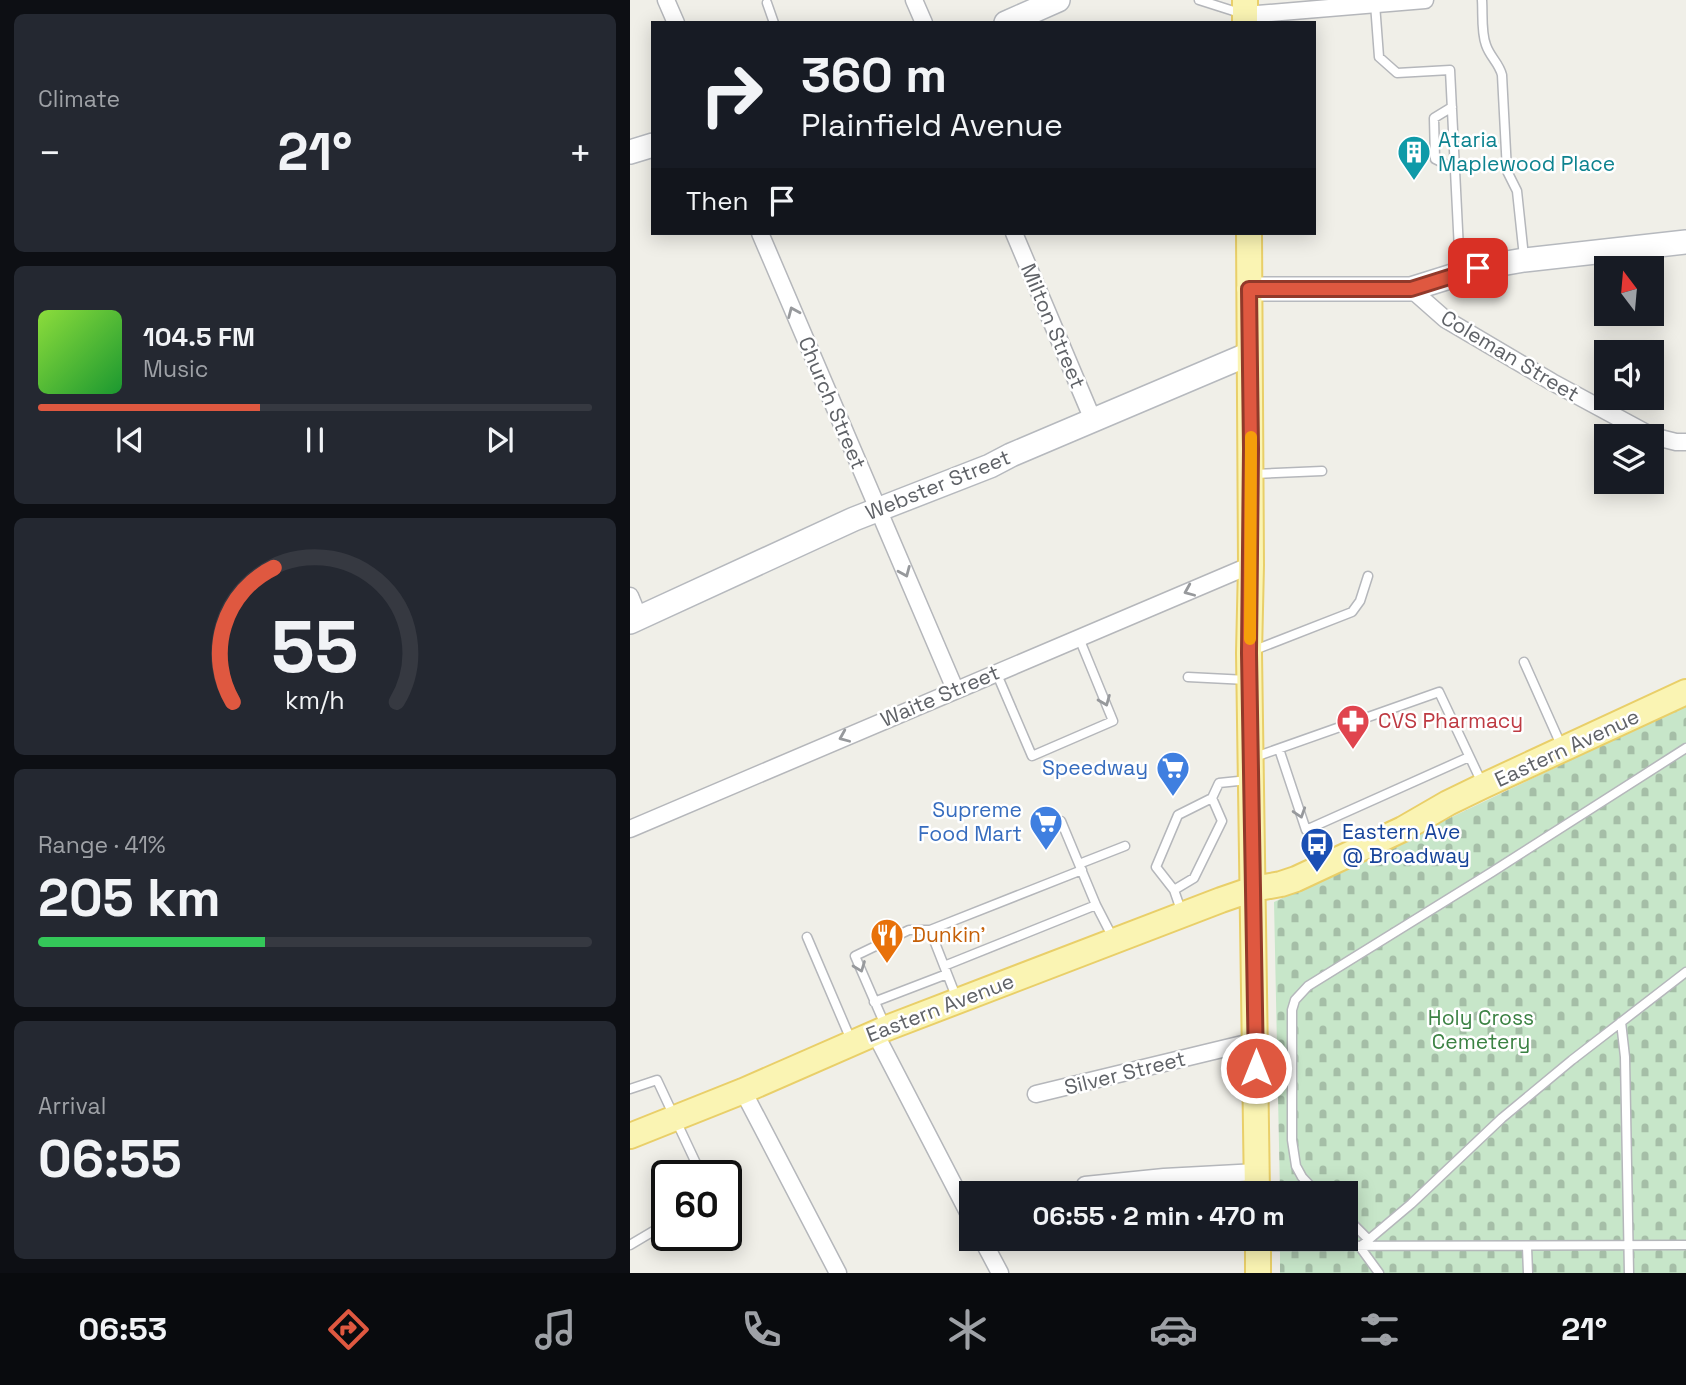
<!DOCTYPE html>
<html lang="en">
<head>
<meta charset="utf-8">
<style>
  body { margin:0; font-family:"Space Grotesk",sans-serif; background:#242831; color:#f1f3f6; height:100vh; display:flex; flex-direction:column; font-size:26px; white-space:nowrap }
  * { box-sizing:border-box; margin:0 }
  p { font-size:23px; color:#9ea1a6 }
  .icon { flex:none; width:38px; height:38px; fill:none; stroke:currentColor; stroke-width:2; stroke-linecap:round; stroke-linejoin:round }
  .map { position:relative; flex:1; overflow:hidden }
  .panel { display:flex; flex-direction:column; gap:14px; padding:14px; background:#0d0f14; width:630px }
  .panel>* { flex:none }
  .guide { position:absolute; left:21px; top:21px; width:665px; height:214px; border-radius:0px; box-shadow:0 4px 18px #0003; background:#171b24; color:#f1f3f6; overflow:hidden }
  .needle { width:46px; rotate:344deg }
  .buttons { position:absolute; left:964px; top:256px; display:grid; gap:14px }
  .buttons a { display:grid; place-items:center; width:70px; height:70px; border-radius:0px; background:#171b24; box-shadow:0 4px 18px #0003; font-size:35px }
  .speed { position:absolute; left:21px; top:1160px; display:flex; gap:14px; font-size:35px; font-weight:700; text-align:center }
  .speed>* { display:grid; place-content:center; width:91px; height:91px; border-radius:50%; background:#171b24; box-shadow:0 4px 18px #0003; line-height:1 }
  .speed .limit { border:4px solid #111; border-radius:10px; background:#fff; color:#111 }
  .pin { position:absolute; display:grid; place-items:center; width:60px; height:60px; color:#fff; margin:-30px; border-radius:14px; box-shadow:0 4px 10px #0006 }
  .me { position:absolute; width:77px; margin:-38px; rotate:0deg; stroke-linejoin:round; filter:drop-shadow(0 0 5px #0008) }
  .turn { display:flex; align-items:center; gap:24px; height:147px; padding:0 35px; font-size:32px }
  .turn .icon { width:91px; height:91px; stroke-width:2.5 }
  .turn b { display:block; font-size:49px; line-height:60px }
  .then { display:flex; align-items:center; height:66px; padding:0 35px; background:#0003; gap:14px; font-size:26px }
  .big { font-size:52px; font-weight:700; line-height:1.1 }
  .panel .card { flex:1; display:flex; flex-direction:column; justify-content:center; gap:10px; min-width:0; padding:0 24px; border-radius:10px; background:#242831 }
  .panel .dial { align-items:center; gap:0 }
  .dial svg { height:182px; overflow:visible; fill:none; stroke:#363941; stroke-width:7; stroke-linecap:round; text-anchor:middle }
  .dial text { fill:#f1f3f6; stroke:none }
  .song { display:flex; align-items:center; gap:21px }
  .cover { width:84px; height:84px; border-radius:10px; background:linear-gradient(135deg,hsl(90 70% 55%),hsl(130 70% 35%)) }
  .played { height:7px; border-radius:4px; background:linear-gradient(90deg,#df5840 40%,#363941 40%) }
  .keys { display:flex; justify-content:space-around; direction:ltr }
  .heat { display:flex; justify-content:space-between; align-items:center; font-size:38px; direction:ltr }
  .charge { height:10px; border-radius:5px; background:linear-gradient(90deg,#34c759 41%,#363941 0) }
  .trip { position:absolute; left:329px; top:1181px; width:399px; height:70px; border-radius:0px; background:#171b24; box-shadow:0 4px 18px #0003; font-weight:700; line-height:70px; text-align:center }
  .menu { display:flex; height:112px; justify-content:space-around; align-items:center; background:#090b0e; color:#9ea1a6 }
  .menu .icon { width:49px; height:49px }
  .menu .current { color:#df5840 }
  .menu b { font-size:32px; color:#f1f3f6 }
  main { display:flex; flex:1; min-height:0 }
  .map>svg:first-child { display:block }
</style>
</head>
<body>
<main>
<section class="panel">
<div class="card"><p>Climate</p>
<div class="heat"><a>−</a><b class="big">21°</b><a>+</a></div>
</div>
<div class="card">
<div class="song"><i class="cover"></i><div><b>104.5 FM</b><p>Music</p></div></div>
<div class="played"></div>
<div class="keys"><svg class="icon" aria-label="previous" viewBox="0 0 24 24"><path d="M18 5L8 12l10 7zM5 5v14"/></svg><svg class="icon" aria-label="pause" viewBox="0 0 24 24"><path d="M8 5v14M16 5v14"/></svg><svg class="icon" aria-label="next" viewBox="0 0 24 24"><path d="M6 5l10 7-10 7zM19 5v14"/></svg></div>
</div>
<div class="card dial"><svg viewBox="0 0 100 80">
<path d="M14 69A42 42 0 1 1 86 69"/>
<path d="M14 69A42 42 0 0 1 32 10" stroke="#df5840"/>
<text x="50" y="56" font-size="32" font-weight="700">55</text>
<text x="50" y="72" font-size="11">km/h</text>
</svg></div>
<div class="card"><p>Range · 41%</p><b class="big">205 km</b><div class="charge"></div></div>
<div class="card"><p>Arrival</p><b class="big">06:55</b></div>
</section>
<div class="map">
<svg width="1056" height="1273" viewBox="0 0 1056 1273">
  <defs>
    <pattern id="cemetery-stones" width="16" height="16" patternUnits="userSpaceOnUse" patternTransform="scale(1.75)"><rect width="16" height="16" fill="#c7e6c9"/><path d="M2 7V4a2 2 0 0 1 4 0v3zM10 15v-3a2 2 0 0 1 4 0v3z" fill="#a5bea7"/></pattern>
  </defs>
  <rect width="100%" height="100%" fill="#f0efe8"/>
  <path fill="url(#cemetery-stones)" d="M1056,705V1273H650V1239H716V1194L650,1193L644,902Z"/>
  <g fill="none" stroke-linecap="round" stroke-linejoin="round">
    <defs>
      <path id="lane" d="M569,0L613,14
        M852,0C853,14 851,32 856,45C860,57 869,63 872,75L877,171L887,191L894,257
        M137,3L144,23
        M745,4L749,57L767,73L820,70L830,270
        M822,107L804,118L805,159L825,169
        M624,474L692,471
        M622,651L722,612L730,601L738,576
        M894,662L931,745
        M366,672L402,756L483,721L449,638
        M558,677L617,680
        M649,749L676,830L839,757
        M625,757L809,692L852,783
        M431,821L466,905L483,938
        M449,864L495,846
        M544,890L564,878L592,821L582,798
        M552,913L544,890L526,867L548,815L582,798L589,783L618,780
        M300,930L327,999
        M177,937L221,1040
        M314,966L466,905
        M244,1002L317,974
        M991,1022L995,1057L999,1273
        M255,1025L225,956L279,930H300L452,870
        M0,1089L27,1080L72,1176
        M688,1194L672,1177L666,1166L662,1140V1010L665,1000L678,986L862,872L1056,748
        M716,1217L738,1239
        M0,1245L37,1223
        M631,1246L1056,1245
        M730,1247L781,1204L872,1118L942,1060L1056,972
        M730,1247L749,1273
        M897,1247L898,1273"/>
      <path id="street" d="M36,0L46,23
        M284,0L294,23
        M615,15L795,0
        M130,233L325,689
        M384,233L463,420
        M781,289L815,319L922,382L1022,436
        M1022,436L1046,442H1056
        M0,596L9,618
        M0,829L621,565
        M245,1033L341,1218
        M113,1091L208,1273
        M406,1094L625,1041
        M455,1185L534,1177L627,1172
        M352,1239L370,1273"/>
      <path id="secondary" d="M376,23L428,0
        M0,152L23,145
        M619,289H781L848,268L894,260L1056,242
        M0,622L224,519L360,466L381,455L619,354"/>
      <path id="primary" d="M615,0V23
        M619,233L621,565L619,653L627,1194
        M0,1136L113,1091L257,1028L591,900L623,889L651,884L666,879L773,829L818,803L853,786L1056,692
        M628,1239V1273"/>
    </defs>
    <use href="#lane" stroke="#b5b7bb" stroke-width="11"/>
    <use href="#street" stroke="#b5b7bb" stroke-width="19"/>
    <use href="#secondary" stroke="#b6b9be" stroke-width="26"/>
    <use href="#primary" stroke="#e9cf69" stroke-width="28"/>
    <use href="#lane" stroke="#fff" stroke-width="8"/>
    <use href="#street" stroke="#fff" stroke-width="16"/>
    <use href="#secondary" stroke="#fff" stroke-width="23"/>
    <use href="#primary" stroke="#faf4b3" stroke-width="24"/>
  </g>
  <defs><path id="oneway-chevron" d="M-2-3.5L2.5 0L-2 3.5" fill="none" stroke-width="1.6" stroke-linecap="round" stroke-linejoin="round" transform="scale(1.75)"/></defs>
  <g stroke="#97999c">
    <use href="#oneway-chevron" transform="translate(163 312) rotate(-113)"/>
    <use href="#oneway-chevron" transform="translate(275 572) rotate(67)"/>
    <use href="#oneway-chevron" transform="translate(559 591) rotate(157)"/>
    <use href="#oneway-chevron" transform="translate(475 701) rotate(68)"/>
    <use href="#oneway-chevron" transform="translate(214 737) rotate(157)"/>
    <use href="#oneway-chevron" transform="translate(670 813) rotate(72)"/>
    <use href="#oneway-chevron" transform="translate(230 967) rotate(69)"/>
  </g>
  <g fill="none" stroke-linecap="round" stroke-linejoin="round">
    <defs>
      <path id="route" d="M626,1068L619,653L621,449L619,289H781L848,268"/>
    </defs>
    <use href="#route" stroke="#91392a" stroke-width="18"/>
    <use href="#route" stroke="#df5840" stroke-width="12"/>
    <path stroke="#f59e0b" stroke-width="12" d="M620,639L621,437"/>
  </g>
  <defs>
    <symbol id="building-pin" viewBox="-11 -11 22 30"><path d="M0 17L-7.5 6A9.5 9.5 0 1 1 7.5 6Z" fill="#0f9aa8" stroke="#fff"/><path d="M-4-6H4V6H1V3H-1V6H-4ZM-2.5-4.3h1.7v1.8h-1.7ZM.8-4.3h1.7v1.8H.8ZM-2.5-1h1.7V.8h-1.7ZM.8-1h1.7V.8H.8Z" fill="#fff"/></symbol>
    <symbol id="pharmacy-pin" viewBox="-11 -11 22 30"><path d="M0 17L-7.5 6A9.5 9.5 0 1 1 7.5 6Z" fill="#e0444e" stroke="#fff"/><path d="M-2-6h4v4h4v4h-4v4h-4v-4h-4v-4h4Z" fill="#fff"/></symbol>
    <symbol id="supermarket-pin" viewBox="-11 -11 22 30"><path d="M0 17L-7.5 6A9.5 9.5 0 1 1 7.5 6Z" fill="#3f7fe0" stroke="#fff"/><path d="M-6-5.5h2.5l.6 2H6L4.5 2H-2.5L-4.4-4H-6ZM-1.5 3.2a1.3 1.3 0 1 0 .1 0ZM3 3.2a1.3 1.3 0 1 0 .1 0Z" fill="#fff"/></symbol>
    <symbol id="bus-pin" viewBox="-11 -11 22 30"><path d="M0 17L-7.5 6A9.5 9.5 0 1 1 7.5 6Z" fill="#1a4fb4" stroke="#fff"/><path d="M-5-6H5V4H4V6H2V4H-2V6H-4V4H-5ZM-3.5-4V0h7V-4ZM-3.5 1.2v1.5H-2V1.2ZM2 1.2v1.5H3.5V1.2Z" fill="#fff"/></symbol>
    <symbol id="restaurant-pin" viewBox="-11 -11 22 30"><path d="M0 17L-7.5 6A9.5 9.5 0 1 1 7.5 6Z" fill="#e8710a" stroke="#fff"/><path d="M-5-6h1v4h1v-4h1v4h1v-4h1v5L-1.5 .5V6h-2V.5L-5-1ZM5-6V6H3V1.5H1.5Q1.5-4 5-6Z" fill="#fff"/></symbol>
  </defs>
  <g fill-rule="evenodd">
    <use href="#building-pin" x="765" y="133" width="38" height="52"/>
    <use href="#pharmacy-pin" x="704" y="702" width="38" height="52"/>
    <use href="#supermarket-pin" x="524" y="749" width="38" height="52"/>
    <use href="#supermarket-pin" x="397" y="803" width="38" height="52"/>
    <use href="#bus-pin" x="668" y="825" width="38" height="52"/>
    <use href="#restaurant-pin" x="238" y="916" width="38" height="52"/>
  </g>
  <g text-anchor="middle" stroke-width="5" stroke-linejoin="round" paint-order="stroke">
    <g font-size="21" fill="#0d838f" stroke="#fff" text-anchor="start">
      <text x="808" y="147">Ataria<tspan x="808" dy="24">Maplewood Place</tspan></text>
    </g>
    <g font-size="21" fill="#5f6267" stroke="#fff">
      <text transform="translate(423 326) rotate(67)" y="7">Milton Street</text>
      <text transform="translate(880 356) rotate(31)" y="7">Coleman Street</text>
      <text transform="translate(202 403) rotate(67)" y="7">Church Street</text>
      <text transform="translate(308 485) rotate(-22)" y="7">Webster Street</text>
      <text transform="translate(310 696) rotate(-23)" y="7">Waite Street</text>
      <text transform="translate(937 748) rotate(-25)" y="7">Eastern Avenue</text>
      <text transform="translate(310 1008) rotate(-21)" y="7">Eastern Avenue</text>
      <text transform="translate(495 1073) rotate(-14)" y="7">Silver Street</text>
    </g>
    <g font-size="21" fill="#be3a42" stroke="#fff" text-anchor="start">
      <text x="748" y="728">CVS Pharmacy</text>
    </g>
    <g font-size="21" fill="#366cbe" stroke="#fff" text-anchor="end">
      <text x="518" y="775">Speedway</text>
      <text x="392" y="817">Supreme<tspan x="392" dy="24">Food Mart</tspan></text>
    </g>
    <g font-size="21" fill="#164399" stroke="#fff" text-anchor="start">
      <text x="712" y="839">Eastern Ave<tspan x="712" dy="24">@ Broadway</tspan></text>
    </g>
    <g font-size="21" fill="#c56008" stroke="#fff" text-anchor="start">
      <text x="282" y="942">Dunkin'</text>
    </g>
    <g font-size="21" fill="#3b8243" stroke="#fff">
      <text x="851" y="1025">Holy Cross<tspan x="851" dy="24">Cemetery</tspan></text>
    </g>
  </g>
</svg>
<div class="buttons">
<a><svg class="needle" viewBox="-14 -14 28 28"><path d="M0-13l5 13h-10z" fill="#e53935"/><path d="M0 13l5-13h-10z" fill="#9ea1a6"/></svg></a>
<a><svg class="icon" aria-label="sound" viewBox="0 0 24 24"><path d="M4 9h4l5-4v14l-5-4H4zM17 9q2 3 0 6"/></svg></a>
<a><svg class="icon" aria-label="layers" viewBox="0 0 24 24"><path d="M12 4l9 5-9 5-9-5zM3 14l9 5 9-5"/></svg></a>
</div>
<div class="speed"><div class="limit">60</div></div>
<div class="pin" style="left:848px;top:268px;background:#d93025"><svg class="icon" aria-label="arrive" viewBox="0 0 24 24"><path d="M6 21V4h12l-3 4 3 4H6"/></svg></div>
<svg class="me" style="left:626px;top:1068px" viewBox="-20 -20 40 40"><circle r="17" fill="#df5840" stroke="#fff" stroke-width="3"/><path d="M0-11L8 9 0 5-8 9z" fill="#fff"/></svg>
<div class="trip">06:55 · 2 min · 470 m</div>
<div class="guide">
<div class="turn"><svg class="icon" aria-label="right" viewBox="0 0 24 24"><path d="M7 20v-9h11M14 6l5 5-5 5"/></svg><div><b>360 m</b>Plainfield Avenue</div></div>
<div class="then">Then<svg class="icon" aria-label="arrive" viewBox="0 0 24 24"><path d="M6 21V4h12l-3 4 3 4H6"/></svg></div>
</div>
</div>
</main>
<nav class="menu">
<b>06:53</b>
<svg class="icon current" aria-label="directions" viewBox="0 0 24 24"><path d="M12 3l9 9-9 9-9-9zM9 14v-3h6M13 9l2 2-2 2"/></svg>
<svg class="icon" aria-label="music" viewBox="0 0 24 24"><path d="M9 18V5l10-2v13"/><circle cx="6" cy="18" r="3"/><circle cx="16" cy="16" r="3"/></svg>
<svg class="icon" aria-label="phone" viewBox="0 0 24 24"><path d="M5 4h4l2 5-3 2q2 4 5 5l2-3 5 2v4C11 20 4 13 5 4z"/></svg>
<svg class="icon" aria-label="climate" viewBox="0 0 24 24"><path d="M12 3v18M4 7l16 10M4 17L20 7"/></svg>
<svg class="icon" aria-label="car" viewBox="0 0 24 24"><path d="M5 17H2v-5l4-1 3-4h7l3 4 3 1v5h-3M9 17h6M6 11h13"/><circle cx="7" cy="17" r="2"/><circle cx="17" cy="17" r="2"/></svg>
<svg class="icon" aria-label="filters" viewBox="0 0 24 24"><path d="M4 7h16M4 17h16"/><circle cx="9" cy="7" r="2"/><circle cx="15" cy="17" r="2"/></svg>
<b>21°</b>
</nav>
</body>
</html>
